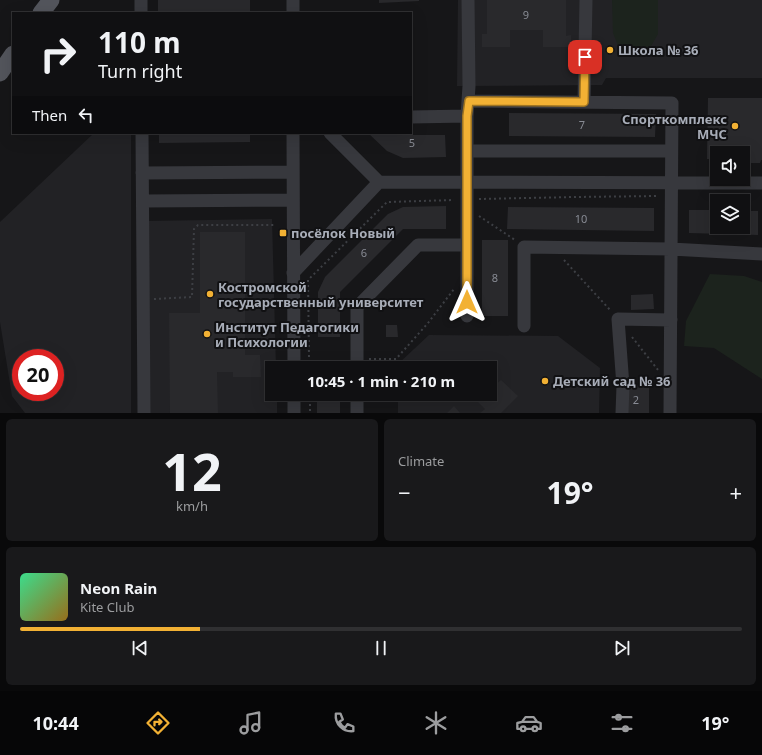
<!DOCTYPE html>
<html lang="en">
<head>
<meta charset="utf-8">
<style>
  body { margin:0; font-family:"Noto Sans",sans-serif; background:#19191b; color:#f1f3f6; height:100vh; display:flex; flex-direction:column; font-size:15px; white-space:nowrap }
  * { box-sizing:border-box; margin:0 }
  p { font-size:13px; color:#9c9d9f }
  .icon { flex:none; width:22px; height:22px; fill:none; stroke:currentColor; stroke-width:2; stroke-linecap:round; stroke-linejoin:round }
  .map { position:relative; height:413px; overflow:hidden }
  .sheet { display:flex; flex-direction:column; gap:6px; padding:6px; background:#09090a; flex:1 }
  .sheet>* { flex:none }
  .hud { position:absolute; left:12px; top:12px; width:400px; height:122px; border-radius:0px; box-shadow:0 4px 16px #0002,0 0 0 1px #303032; background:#101012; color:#f1f3f6; overflow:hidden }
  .buttons { position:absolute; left:710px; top:146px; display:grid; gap:8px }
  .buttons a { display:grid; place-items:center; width:40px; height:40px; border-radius:0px; background:#101012; box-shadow:0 4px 16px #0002,0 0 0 1px #303032; font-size:20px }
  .speed { position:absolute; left:12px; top:349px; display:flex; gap:8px; font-size:20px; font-weight:700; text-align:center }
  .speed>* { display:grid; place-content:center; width:52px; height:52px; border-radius:50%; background:#101012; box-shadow:0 4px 16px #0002,0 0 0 1px #303032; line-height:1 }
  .speed .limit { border:6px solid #d22; background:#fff; color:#111 }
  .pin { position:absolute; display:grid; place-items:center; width:34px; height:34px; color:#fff; margin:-17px; border-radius:8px; box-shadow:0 2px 6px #0006 }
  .me { position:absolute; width:44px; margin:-22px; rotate:0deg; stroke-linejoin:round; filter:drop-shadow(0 0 3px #0008) }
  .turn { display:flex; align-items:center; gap:14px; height:84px; padding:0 20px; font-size:18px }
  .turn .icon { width:52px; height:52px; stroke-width:2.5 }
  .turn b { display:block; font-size:28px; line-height:34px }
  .then { display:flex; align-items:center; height:38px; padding:0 20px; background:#0003; gap:8px; font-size:15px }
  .big { font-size:30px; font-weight:700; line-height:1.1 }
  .sheet .card { flex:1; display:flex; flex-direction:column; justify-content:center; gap:6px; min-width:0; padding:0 14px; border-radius:6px; background:#19191b }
  .sheet .dial { align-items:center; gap:0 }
  .dial b { font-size:52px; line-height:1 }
  .song { display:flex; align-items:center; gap:12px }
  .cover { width:48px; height:48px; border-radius:6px; background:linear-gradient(135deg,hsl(150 70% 55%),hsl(40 70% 35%)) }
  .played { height:4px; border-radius:2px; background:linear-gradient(90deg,#f2b134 25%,#303032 25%) }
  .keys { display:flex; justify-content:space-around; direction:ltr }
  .heat { display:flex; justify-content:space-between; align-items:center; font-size:22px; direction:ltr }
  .sheet .tiles { flex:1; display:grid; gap:6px; grid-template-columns:1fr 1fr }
  .card:last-child { grid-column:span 2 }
  .trip { position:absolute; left:265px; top:361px; width:232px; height:40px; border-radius:0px; background:#101012; box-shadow:0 4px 16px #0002,0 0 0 1px #303032; font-weight:700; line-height:40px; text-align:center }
  .dock { display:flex; height:64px; justify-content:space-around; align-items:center; background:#060607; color:#9c9d9f }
  .dock .icon { width:28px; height:28px }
  .dock .selected { color:#f2b134 }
  .dock b { font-size:18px; color:#f1f3f6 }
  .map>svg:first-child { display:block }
</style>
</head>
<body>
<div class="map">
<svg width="762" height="413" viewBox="0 0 762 413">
  <rect width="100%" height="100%" fill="#161618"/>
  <path fill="#222225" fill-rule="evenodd" d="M458,0H762V78H606L602,85L457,86Z
    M94,133H131V413H25L12,396L0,322V222ZM21,358H55V392H21Z
    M272,219L276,368H272V394H277V413H148L146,221Z
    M429,335L558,336L600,368L599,413H398V394H490V368H398V364Z"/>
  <path fill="#1c231d" d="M612,0H658V34L650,48L635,54L619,48L613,33Z
    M710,274L744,276L762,282V379L714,348L684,346L686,321Z"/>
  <path fill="#29292c" d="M158,0H250V13H158Z
    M379,0H419V1L379,3Z
    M487,0H566V36L571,35V47H543V30H510V47H482V34H487Z
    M708,98H762V160H761L760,163H749V160L743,159V153H717V163H713V159H707Z
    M509,113L656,114L655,137L509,136Z
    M159,133H250V142L159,143Z
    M368,133H400L402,135H445L446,157L403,158L387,151Z
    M446,206V229H403L340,292V337H318V292L325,277L388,214L403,207Z
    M508,207L654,208V231L507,229Z
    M689,210H717V227H743V211H758V235L689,233Z
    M200,232H245V355H260L261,377H233V372H217L218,413H170L169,313H200Z
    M482,240H508V316H482Z
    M653,294L654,309L631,310V295Z
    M386,325H397L398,337H386Z
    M501,380L518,396L501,413H480L485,409L470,394H490V382L494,386Z
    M649,385V413H623V386Z
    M317,399H340V413H317Z
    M454,406L460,413H447Z"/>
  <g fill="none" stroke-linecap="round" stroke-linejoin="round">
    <path stroke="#3d3f44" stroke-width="2" stroke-dasharray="2 3" stroke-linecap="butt" d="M479,199L574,197L658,196
      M479,216L515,240
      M564,260L611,311
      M154,299L192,297L194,229L198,225H275
      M632,337L658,370
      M309,357L308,280L387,202L454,200
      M369,359H396L428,323L454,289
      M310,394V413"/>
    <path stroke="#37383d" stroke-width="13" d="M141,0V13
      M293,0V13
      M469,101L672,103L670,413
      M584,102L586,0
      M411,117L467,116
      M142,133L144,413
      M293,133L294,368
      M468,151H671
      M142,173L293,172
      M379,182L762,183
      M143,201L293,200
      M293,273L379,182L330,133
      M467,316V116L469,86L468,0
      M524,326V247L671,249L762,254
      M308,368L357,367
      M357,368V307L418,245H467
      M294,394V413
      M357,394V413
      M622,413L623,386L618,319L671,320"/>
    <path stroke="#53555c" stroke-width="17" d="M41,13L51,0
      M0,73L13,54"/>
  </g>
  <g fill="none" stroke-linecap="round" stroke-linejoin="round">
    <defs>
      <path id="route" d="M467,302V116L469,101L584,102L585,57"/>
    </defs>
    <use href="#route" stroke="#9d7322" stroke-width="10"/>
    <use href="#route" stroke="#f2b134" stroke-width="7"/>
  </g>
  <g fill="#f2b134" stroke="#111113" stroke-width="1.5">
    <circle cx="610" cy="50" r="4"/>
    <circle cx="735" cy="126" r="4"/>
    <rect x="279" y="229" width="8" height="8" rx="2"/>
    <circle cx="210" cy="294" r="4"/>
    <circle cx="207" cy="334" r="4"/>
    <circle cx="545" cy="381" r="4"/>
  </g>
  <g text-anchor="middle" stroke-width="4" stroke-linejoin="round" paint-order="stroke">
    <g font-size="11" fill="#888b94">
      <text x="526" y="19">9</text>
      <text x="582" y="129">7</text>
      <text x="412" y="147">5</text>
      <text x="581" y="223">10</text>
      <text x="364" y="257">6</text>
      <text x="495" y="282">8</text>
      <text x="636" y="404">2</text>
    </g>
    <g font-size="13" font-weight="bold" fill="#a8adb8" stroke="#111113" text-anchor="start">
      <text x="618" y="55">Школа № 36</text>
      <text x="727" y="124" text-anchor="end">Спорткомплекс<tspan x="727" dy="15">МЧС</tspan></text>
      <text x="291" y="238">посёлок Новый</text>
      <text x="218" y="292">Костромской<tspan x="218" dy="15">государственный университет</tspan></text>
      <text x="215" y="332">Институт Педагогики<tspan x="215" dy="15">и Психологии</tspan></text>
      <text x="553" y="386">Детский сад № 36</text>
    </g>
  </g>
</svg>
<div class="buttons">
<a><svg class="icon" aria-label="sound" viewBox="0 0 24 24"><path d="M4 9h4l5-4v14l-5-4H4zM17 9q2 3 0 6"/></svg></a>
<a><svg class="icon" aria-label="layers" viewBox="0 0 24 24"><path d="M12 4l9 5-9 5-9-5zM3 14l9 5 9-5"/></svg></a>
</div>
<div class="speed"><div class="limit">20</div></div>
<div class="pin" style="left:585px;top:57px;background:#d93025"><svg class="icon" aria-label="arrive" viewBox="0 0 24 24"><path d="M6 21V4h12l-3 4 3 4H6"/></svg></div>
<svg class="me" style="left:467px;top:302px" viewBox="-20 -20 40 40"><path d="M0-17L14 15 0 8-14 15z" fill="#f2b134" stroke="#fff" stroke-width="4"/></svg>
<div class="trip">10:45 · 1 min · 210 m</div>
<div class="hud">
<div class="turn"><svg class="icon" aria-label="right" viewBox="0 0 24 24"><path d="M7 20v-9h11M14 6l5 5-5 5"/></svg><div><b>110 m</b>Turn right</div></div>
<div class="then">Then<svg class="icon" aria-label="left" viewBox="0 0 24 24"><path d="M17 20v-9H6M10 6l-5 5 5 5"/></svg></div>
</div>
</div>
<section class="sheet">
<div class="tiles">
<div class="card dial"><b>12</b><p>km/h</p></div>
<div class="card"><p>Climate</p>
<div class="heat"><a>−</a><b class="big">19°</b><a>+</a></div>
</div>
<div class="card">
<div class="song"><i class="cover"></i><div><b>Neon Rain</b><p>Kite Club</p></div></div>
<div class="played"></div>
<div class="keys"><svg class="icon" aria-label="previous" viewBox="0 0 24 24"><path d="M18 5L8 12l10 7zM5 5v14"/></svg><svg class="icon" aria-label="pause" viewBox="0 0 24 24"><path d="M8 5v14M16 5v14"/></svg><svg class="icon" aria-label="next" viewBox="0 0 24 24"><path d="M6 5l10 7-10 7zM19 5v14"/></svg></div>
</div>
</div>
</section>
<nav class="dock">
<b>10:44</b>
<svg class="icon selected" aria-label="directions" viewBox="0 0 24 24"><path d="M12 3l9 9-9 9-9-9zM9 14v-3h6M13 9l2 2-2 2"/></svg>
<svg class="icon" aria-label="music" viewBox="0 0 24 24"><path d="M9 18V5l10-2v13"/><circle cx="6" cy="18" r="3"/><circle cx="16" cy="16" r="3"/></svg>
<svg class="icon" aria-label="phone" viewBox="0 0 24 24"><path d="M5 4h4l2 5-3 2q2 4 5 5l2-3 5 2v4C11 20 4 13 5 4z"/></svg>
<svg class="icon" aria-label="climate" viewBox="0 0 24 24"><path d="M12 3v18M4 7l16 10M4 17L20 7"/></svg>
<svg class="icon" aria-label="car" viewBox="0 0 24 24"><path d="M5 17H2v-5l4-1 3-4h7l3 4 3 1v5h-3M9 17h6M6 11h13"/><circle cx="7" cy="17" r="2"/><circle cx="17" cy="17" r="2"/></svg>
<svg class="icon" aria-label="filters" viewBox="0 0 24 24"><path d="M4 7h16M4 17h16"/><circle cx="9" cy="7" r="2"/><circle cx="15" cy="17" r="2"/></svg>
<b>19°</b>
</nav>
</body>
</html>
